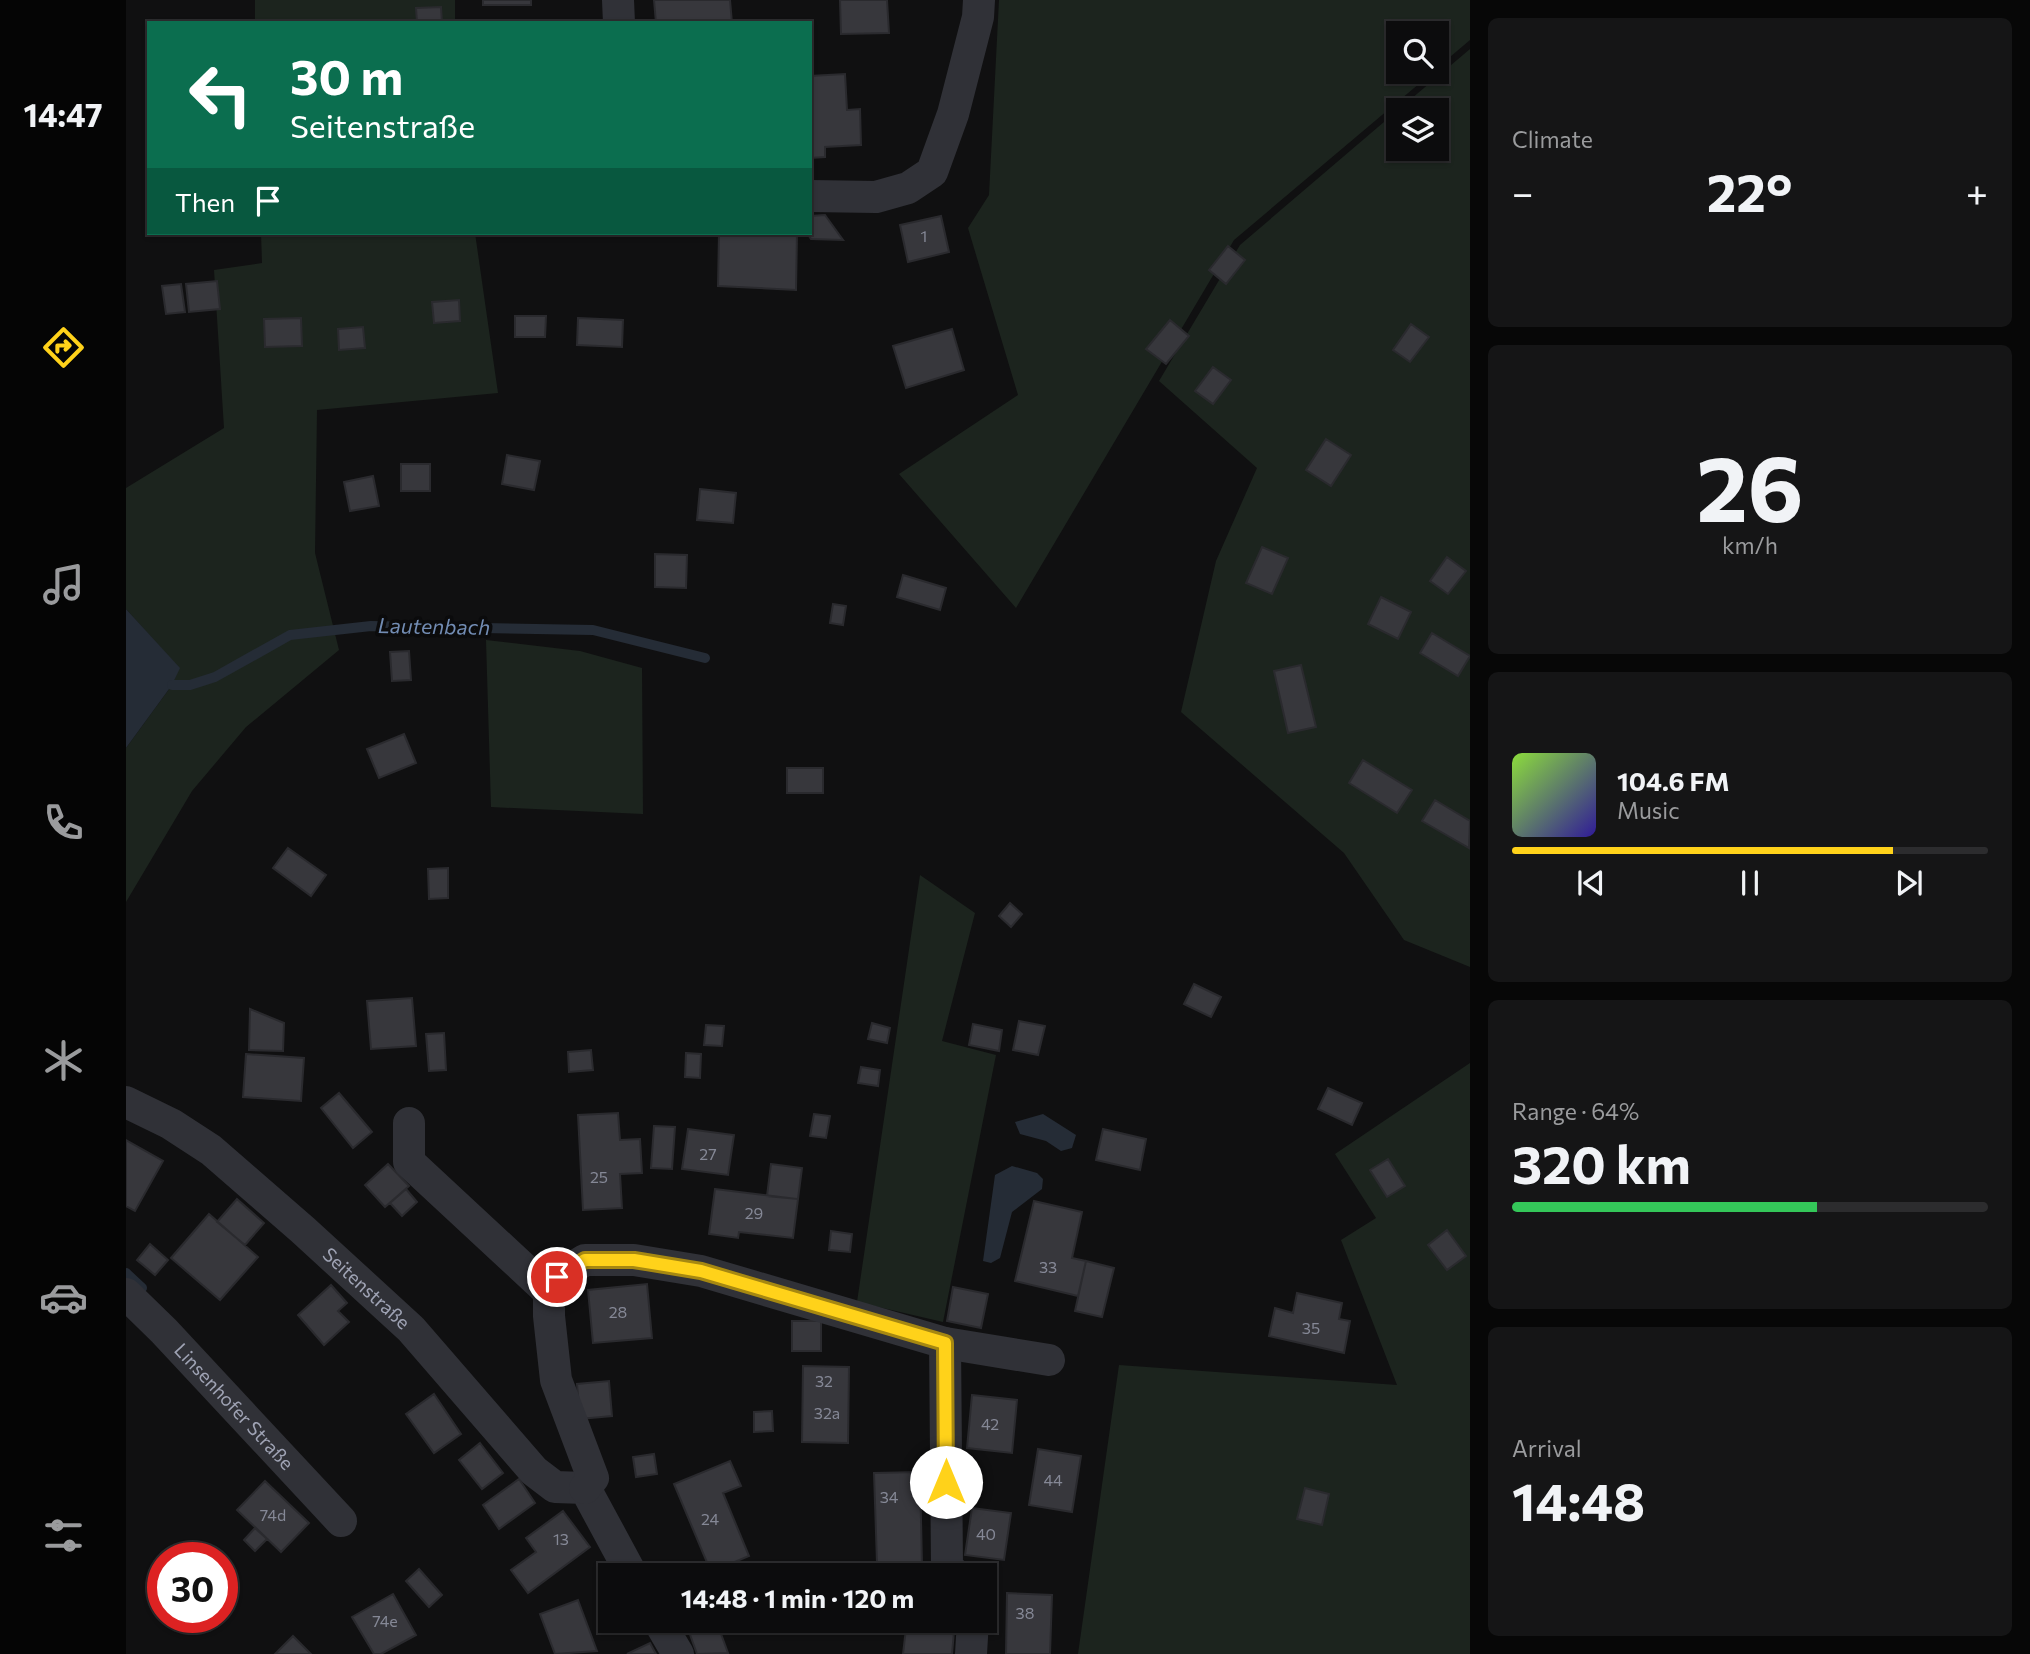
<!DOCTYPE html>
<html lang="en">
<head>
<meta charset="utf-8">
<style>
  body { margin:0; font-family:Commissioner,sans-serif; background:#151516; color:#f1f3f6; height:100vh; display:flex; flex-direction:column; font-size:26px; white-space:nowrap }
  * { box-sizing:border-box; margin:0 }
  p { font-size:23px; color:#9a9b9d }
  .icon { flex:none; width:38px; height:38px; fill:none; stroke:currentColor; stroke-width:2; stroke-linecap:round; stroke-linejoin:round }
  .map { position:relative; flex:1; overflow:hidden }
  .sheet { display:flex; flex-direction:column; gap:18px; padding:18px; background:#070707; width:560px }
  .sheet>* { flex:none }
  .top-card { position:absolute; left:21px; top:21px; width:665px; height:214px; border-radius:0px; box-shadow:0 2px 5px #0004,0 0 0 2px #2c2c2e; background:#0b6e4f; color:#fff; overflow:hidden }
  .tools { position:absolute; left:1260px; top:21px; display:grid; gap:14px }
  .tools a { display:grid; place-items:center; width:63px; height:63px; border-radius:0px; background:#0c0c0d; box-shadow:0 2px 5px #0004,0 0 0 2px #2c2c2e; font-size:35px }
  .speed { position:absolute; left:21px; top:1542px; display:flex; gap:14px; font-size:35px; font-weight:700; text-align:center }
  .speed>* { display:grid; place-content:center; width:91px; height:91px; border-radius:50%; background:#0c0c0d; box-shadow:0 2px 5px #0004,0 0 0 2px #2c2c2e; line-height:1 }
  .speed .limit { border:10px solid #d22; background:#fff; color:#111 }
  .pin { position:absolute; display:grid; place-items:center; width:60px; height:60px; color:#fff; margin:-30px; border:4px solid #fff; border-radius:50%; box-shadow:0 2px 7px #0007 }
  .me { position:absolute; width:77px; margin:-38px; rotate:0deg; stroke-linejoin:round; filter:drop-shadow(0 0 5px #0008) }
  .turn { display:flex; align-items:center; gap:24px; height:147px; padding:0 28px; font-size:32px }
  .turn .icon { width:91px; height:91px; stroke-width:2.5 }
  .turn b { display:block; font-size:49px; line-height:60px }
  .then { display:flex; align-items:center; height:66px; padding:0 28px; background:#0003; gap:14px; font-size:26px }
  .big { font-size:52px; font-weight:700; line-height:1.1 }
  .sheet .card { flex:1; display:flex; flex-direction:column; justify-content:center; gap:10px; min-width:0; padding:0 24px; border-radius:10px; background:#151516 }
  .sheet .dial { align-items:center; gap:0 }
  .dial b { font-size:91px; line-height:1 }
  .song { display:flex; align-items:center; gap:21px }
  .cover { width:84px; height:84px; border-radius:10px; background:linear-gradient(135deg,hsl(90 70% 55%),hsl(250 70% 35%)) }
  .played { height:7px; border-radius:4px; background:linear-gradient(90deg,#ffd21a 80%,#2c2c2e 80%) }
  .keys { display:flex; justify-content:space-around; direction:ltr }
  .heat { display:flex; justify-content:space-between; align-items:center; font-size:38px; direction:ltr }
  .charge { height:10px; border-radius:5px; background:linear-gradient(90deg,#34c759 64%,#2c2c2e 0) }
  .trip { position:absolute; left:472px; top:1563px; width:399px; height:70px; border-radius:0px; background:#0c0c0d; box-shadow:0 2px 5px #0004,0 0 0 2px #2c2c2e; font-weight:700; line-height:70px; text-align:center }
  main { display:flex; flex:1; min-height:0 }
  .tabs { display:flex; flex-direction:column; width:126px; justify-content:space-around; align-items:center; background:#050505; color:#9a9b9d }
  .tabs .icon { width:49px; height:49px }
  .tabs .on { color:#ffd21a }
  .tabs b { font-size:32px; color:#f1f3f6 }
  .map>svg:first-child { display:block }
</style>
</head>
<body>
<main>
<nav class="tabs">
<b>14:47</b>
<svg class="icon on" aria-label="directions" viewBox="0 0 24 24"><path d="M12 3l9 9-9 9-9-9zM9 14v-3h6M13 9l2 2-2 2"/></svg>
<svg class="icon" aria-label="music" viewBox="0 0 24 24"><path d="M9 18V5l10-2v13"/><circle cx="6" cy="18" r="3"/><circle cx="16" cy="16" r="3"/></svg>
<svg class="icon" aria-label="phone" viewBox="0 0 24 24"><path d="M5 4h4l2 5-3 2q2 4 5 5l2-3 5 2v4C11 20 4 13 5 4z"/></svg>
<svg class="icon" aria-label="climate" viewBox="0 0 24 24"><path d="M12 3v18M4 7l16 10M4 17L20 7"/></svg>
<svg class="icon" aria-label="car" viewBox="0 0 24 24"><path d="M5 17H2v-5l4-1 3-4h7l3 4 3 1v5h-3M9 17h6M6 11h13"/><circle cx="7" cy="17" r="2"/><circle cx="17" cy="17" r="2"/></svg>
<svg class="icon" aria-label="filters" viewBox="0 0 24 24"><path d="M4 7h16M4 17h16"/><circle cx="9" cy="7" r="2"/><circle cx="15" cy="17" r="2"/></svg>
</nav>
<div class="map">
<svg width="1344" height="1654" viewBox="0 0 1344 1654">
  <rect width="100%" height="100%" fill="#101011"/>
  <path fill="#1c241e" d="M129,0H329V23H129Z
    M873,0H1344V40L1311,68V33H1272V72H1307L1108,240L890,608L773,474L892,395L842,228L863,195Z
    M1344,49V967L1278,940L1218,853L1055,712L1090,561L1131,468L1033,381L1114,245L1272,110V149H1311V110H1272Z
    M135,233H349L372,393L191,410L189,553L213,650L120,727L66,791L0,902V748L46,685L53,668L0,609V488L98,428L88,270L136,263Z
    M360,640L454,651L516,668L517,814L365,807Z
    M794,875L849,913L816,1041L870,1055L817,1322L731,1302Z
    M1344,1063V1654H952L993,1365L1271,1385L1215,1240L1250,1218L1209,1154Z"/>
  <path fill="#252c36" d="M0,609L54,668L46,685L0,748Z
    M917,1114L950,1135L946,1148L935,1151L920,1141L894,1134L889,1122Z
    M886,1166L911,1173L917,1179L916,1189L886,1212L874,1258L865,1263L857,1261L869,1175Z"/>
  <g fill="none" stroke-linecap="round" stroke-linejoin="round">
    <path stroke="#252c36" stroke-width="10" d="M46,685H64L89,677L164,635L245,626L467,630L579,658
      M0,1273L16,1288"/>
  </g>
  <path fill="#37373c" stroke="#2a2a2e" stroke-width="2" d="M357,0H405V5H357Z
    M528,0H604L606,23H530Z
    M714,0H761L763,33L715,34Z
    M315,7L316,23H291L290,8Z
    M719,74L721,110L734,109L735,145L699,147V157L684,158V76Z
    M699,215L717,240L685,239L681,233H684V216Z
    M815,216L823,252L782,262L774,225Z
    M593,233H671L670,290L592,286Z
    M1102,246L1119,260L1100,284L1083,270Z
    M91,281L94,309L63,312L60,284Z
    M55,284L59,312L40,314L36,286Z
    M333,300L334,321L308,323L306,302Z
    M389,316H420L419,337H389Z
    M175,318L176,346L139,347L138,319Z
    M452,318L497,320L496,347L451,345Z
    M1044,320L1063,336L1040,364L1020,349Z
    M1285,324L1303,337L1284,362L1267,350Z
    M237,327L239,348L213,350L212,329Z
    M826,329L838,370L780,388L767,346Z
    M1087,367L1105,380L1087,404L1069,391Z
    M1200,439L1225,455L1205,486L1180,470Z
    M381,455L414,461L408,490L376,484Z
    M275,464H304V491H275Z
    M247,476L253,506L224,511L218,482Z
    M574,489L610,493L607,523L571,520Z
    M1136,547L1162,558L1146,594L1120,583Z
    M529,554L561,555L560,588L529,587Z
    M1321,557L1340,571L1322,594L1304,581Z
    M777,575L820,588L814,610L771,597Z
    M1255,597L1285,612L1272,639L1242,624Z
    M707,604L720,606L717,625L704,623Z
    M1306,633L1344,656L1332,676L1294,653Z
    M283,651L285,680L266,681L264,652Z
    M1175,665L1190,727L1162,733L1148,671Z
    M278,734L290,763L253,778L241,749Z
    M1237,760L1286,790L1271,813L1223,783Z
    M661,768H697V793H661Z
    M1309,800L1344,821L1343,848L1296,821Z
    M162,848L200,875L185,896L147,868Z
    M322,868V898L303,899L302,869Z
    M884,903L896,914L885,927L873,916Z
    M1068,984L1095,997L1085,1017L1058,1004Z
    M286,998L290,1046L245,1049L241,1001Z
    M124,1009L158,1023L157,1051L123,1050Z
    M893,1021L919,1026L912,1055L887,1050Z
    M746,1023L764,1028L761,1043L742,1039Z
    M847,1024L876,1030L873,1051L843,1045Z
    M580,1025L598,1026L596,1046L578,1045Z
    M318,1033L320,1070L303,1071L300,1034Z
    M465,1050L467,1070L443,1072L442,1052Z
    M560,1053L575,1054L574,1078L559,1077Z
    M120,1054L178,1058L175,1101L117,1097Z
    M735,1067L754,1070L752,1086L732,1083Z
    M1202,1088L1236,1103L1226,1125L1192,1109Z
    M213,1093L246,1132L227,1148L195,1108Z
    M492,1113L494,1140L514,1139L516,1173L494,1174L496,1208L457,1210L452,1115Z
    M688,1114L704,1116L700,1138L684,1136Z
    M528,1126L549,1127L546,1169L525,1168Z
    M562,1129L608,1135L602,1175L556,1169Z
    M977,1129L1020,1139L1014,1170L970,1160Z
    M0,1140L37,1161L9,1211L0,1206Z
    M1262,1159L1279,1186L1261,1197L1244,1170Z
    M262,1164L283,1186L259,1207L239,1185Z
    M645,1164L676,1168L672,1199L641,1196Z
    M280,1189L291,1202L276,1216L264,1203Z
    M589,1189L672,1199L667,1238L613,1232L612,1238L583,1234Z
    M111,1199L138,1223L119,1245L91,1222Z
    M908,1201L956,1212L946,1258L960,1261L952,1296L889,1281Z
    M83,1214L132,1257L94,1300L45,1258Z
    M1321,1230L1340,1256L1321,1270L1302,1245Z
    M705,1231L726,1234L724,1252L703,1250Z
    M24,1244L42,1260L29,1275L11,1260Z
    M960,1261L988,1268L976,1317L949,1311Z
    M521,1284L526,1338L467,1343L462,1290Z
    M205,1285L221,1303L212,1311L223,1322L198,1345L172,1315Z
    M827,1287L862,1294L855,1328L821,1321Z
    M1171,1293L1216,1303L1213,1319L1224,1321L1218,1353L1143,1336L1149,1308L1167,1313Z
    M666,1321H695V1351H666Z
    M677,1366L723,1367L722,1443L676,1442Z
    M483,1381L486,1416L454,1419L451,1384Z
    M308,1394L335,1434L308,1453L280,1414Z
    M846,1395L891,1400L886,1453L841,1448Z
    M646,1411L647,1431L628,1432V1412Z
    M354,1443L377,1473L356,1489L333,1460Z
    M912,1449L955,1456L946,1512L903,1505Z
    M528,1454L531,1474L510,1477L507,1457Z
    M604,1461L615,1486L597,1493L623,1556L585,1572L548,1484Z
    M794,1472L796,1566L751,1563L748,1473Z
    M393,1479L409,1503L373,1529L357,1505Z
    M139,1481L183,1523L155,1552L111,1510Z
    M1179,1488L1203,1494L1196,1525L1171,1519Z
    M846,1508L885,1513L878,1560L839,1555Z
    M437,1511L464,1547L402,1593L385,1570L410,1552L400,1538Z
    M129,1528L141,1539L129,1551L118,1540Z
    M293,1569L316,1595L303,1607L280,1581Z
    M37,1575V1593L28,1586Z
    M881,1593L926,1595L924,1654H880Z
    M267,1594L290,1635L255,1654H248L226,1617Z
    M452,1600L471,1651L429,1654L414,1614Z
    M590,1620L602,1653L571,1654L562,1629Z
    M781,1620H829L826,1654H777Z
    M167,1636L185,1654H149Z
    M524,1643L530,1654H501Z"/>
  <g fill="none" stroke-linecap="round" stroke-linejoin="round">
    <g stroke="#303137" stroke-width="32">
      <path d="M492,0L493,23"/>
      <path d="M684,196L750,197L782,188L806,172L827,114L852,17L853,0"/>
      <path id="s1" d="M0,1102L45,1124L85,1150L177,1230L285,1329L408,1471L429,1487L459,1488L506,1575"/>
      <path d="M283,1123V1162L423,1292"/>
      <path id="s2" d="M0,1294L38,1331L215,1521"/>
      <path d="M819,1343L821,1566L829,1575"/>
      <path d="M459,1488L467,1478L430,1380L423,1316V1292L431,1277L459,1260H508L575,1271L819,1343L923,1360"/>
      <path d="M532,1620L552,1654"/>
      <path d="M845,1654L847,1620"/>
    </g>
  </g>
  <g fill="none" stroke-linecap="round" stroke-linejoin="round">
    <defs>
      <path id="route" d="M431,1277L459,1260H508L575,1271L819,1343L820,1482"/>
    </defs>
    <use href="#route" stroke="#a68811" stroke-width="18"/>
    <use href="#route" stroke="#ffd21a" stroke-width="12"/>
  </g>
  <g text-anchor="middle" stroke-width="7" stroke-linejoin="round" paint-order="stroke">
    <g font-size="16" fill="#858896">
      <text x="798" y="242">1</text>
      <text x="582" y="1160">27</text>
      <text x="473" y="1183">25</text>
      <text x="628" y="1219">29</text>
      <text x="922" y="1273">33</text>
      <text x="492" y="1318">28</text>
      <text x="1185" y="1334">35</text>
      <text x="698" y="1387">32</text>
      <text x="701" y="1419">32a</text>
      <text x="864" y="1430">42</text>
      <text x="927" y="1486">44</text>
      <text x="763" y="1503">34</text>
      <text x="147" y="1521">74d</text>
      <text x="584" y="1525">24</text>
      <text x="860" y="1540">40</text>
      <text x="435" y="1545">13</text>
      <text x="899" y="1619">38</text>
      <text x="259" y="1627">74e</text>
    </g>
    <g font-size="19" fill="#9fa3b4" stroke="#0b0b0c">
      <text dy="7" stroke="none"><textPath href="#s1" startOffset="306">Seitenstraße</textPath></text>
      <text dy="7" stroke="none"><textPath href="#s2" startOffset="156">Linsenhofer Straße</textPath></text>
    </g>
    <g font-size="21" font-style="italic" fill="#728cb3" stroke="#0b0b0c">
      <text transform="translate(308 627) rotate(1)" y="7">Lautenbach</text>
    </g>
  </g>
</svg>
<div class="tools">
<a><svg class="icon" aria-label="search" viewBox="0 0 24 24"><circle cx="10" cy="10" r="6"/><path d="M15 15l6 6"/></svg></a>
<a><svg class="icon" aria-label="layers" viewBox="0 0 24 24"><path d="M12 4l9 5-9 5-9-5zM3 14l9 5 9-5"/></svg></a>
</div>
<div class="speed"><div class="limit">30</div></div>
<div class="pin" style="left:431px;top:1277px;background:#d93025"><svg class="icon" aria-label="arrive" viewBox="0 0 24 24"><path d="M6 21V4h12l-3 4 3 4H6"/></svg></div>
<svg class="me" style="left:820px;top:1482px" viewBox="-20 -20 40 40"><circle r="19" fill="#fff"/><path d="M0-13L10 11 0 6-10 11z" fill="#ffd21a"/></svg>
<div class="trip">14:48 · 1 min · 120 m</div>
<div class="top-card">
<div class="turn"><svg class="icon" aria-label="left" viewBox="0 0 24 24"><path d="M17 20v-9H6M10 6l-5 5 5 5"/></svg><div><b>30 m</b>Seitenstraße</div></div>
<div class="then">Then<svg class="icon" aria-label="arrive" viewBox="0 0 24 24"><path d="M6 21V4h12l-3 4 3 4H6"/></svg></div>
</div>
</div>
<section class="sheet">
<div class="card"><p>Climate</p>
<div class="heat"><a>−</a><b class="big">22°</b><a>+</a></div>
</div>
<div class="card dial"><b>26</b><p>km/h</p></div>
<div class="card">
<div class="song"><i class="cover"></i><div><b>104.6 FM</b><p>Music</p></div></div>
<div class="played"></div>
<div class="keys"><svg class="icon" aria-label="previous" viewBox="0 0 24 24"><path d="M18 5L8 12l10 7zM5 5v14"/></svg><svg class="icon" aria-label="pause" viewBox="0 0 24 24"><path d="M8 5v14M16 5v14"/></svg><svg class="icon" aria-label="next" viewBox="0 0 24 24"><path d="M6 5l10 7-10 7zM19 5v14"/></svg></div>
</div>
<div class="card"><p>Range · 64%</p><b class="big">320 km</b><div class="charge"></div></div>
<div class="card"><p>Arrival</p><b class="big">14:48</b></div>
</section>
</main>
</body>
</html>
